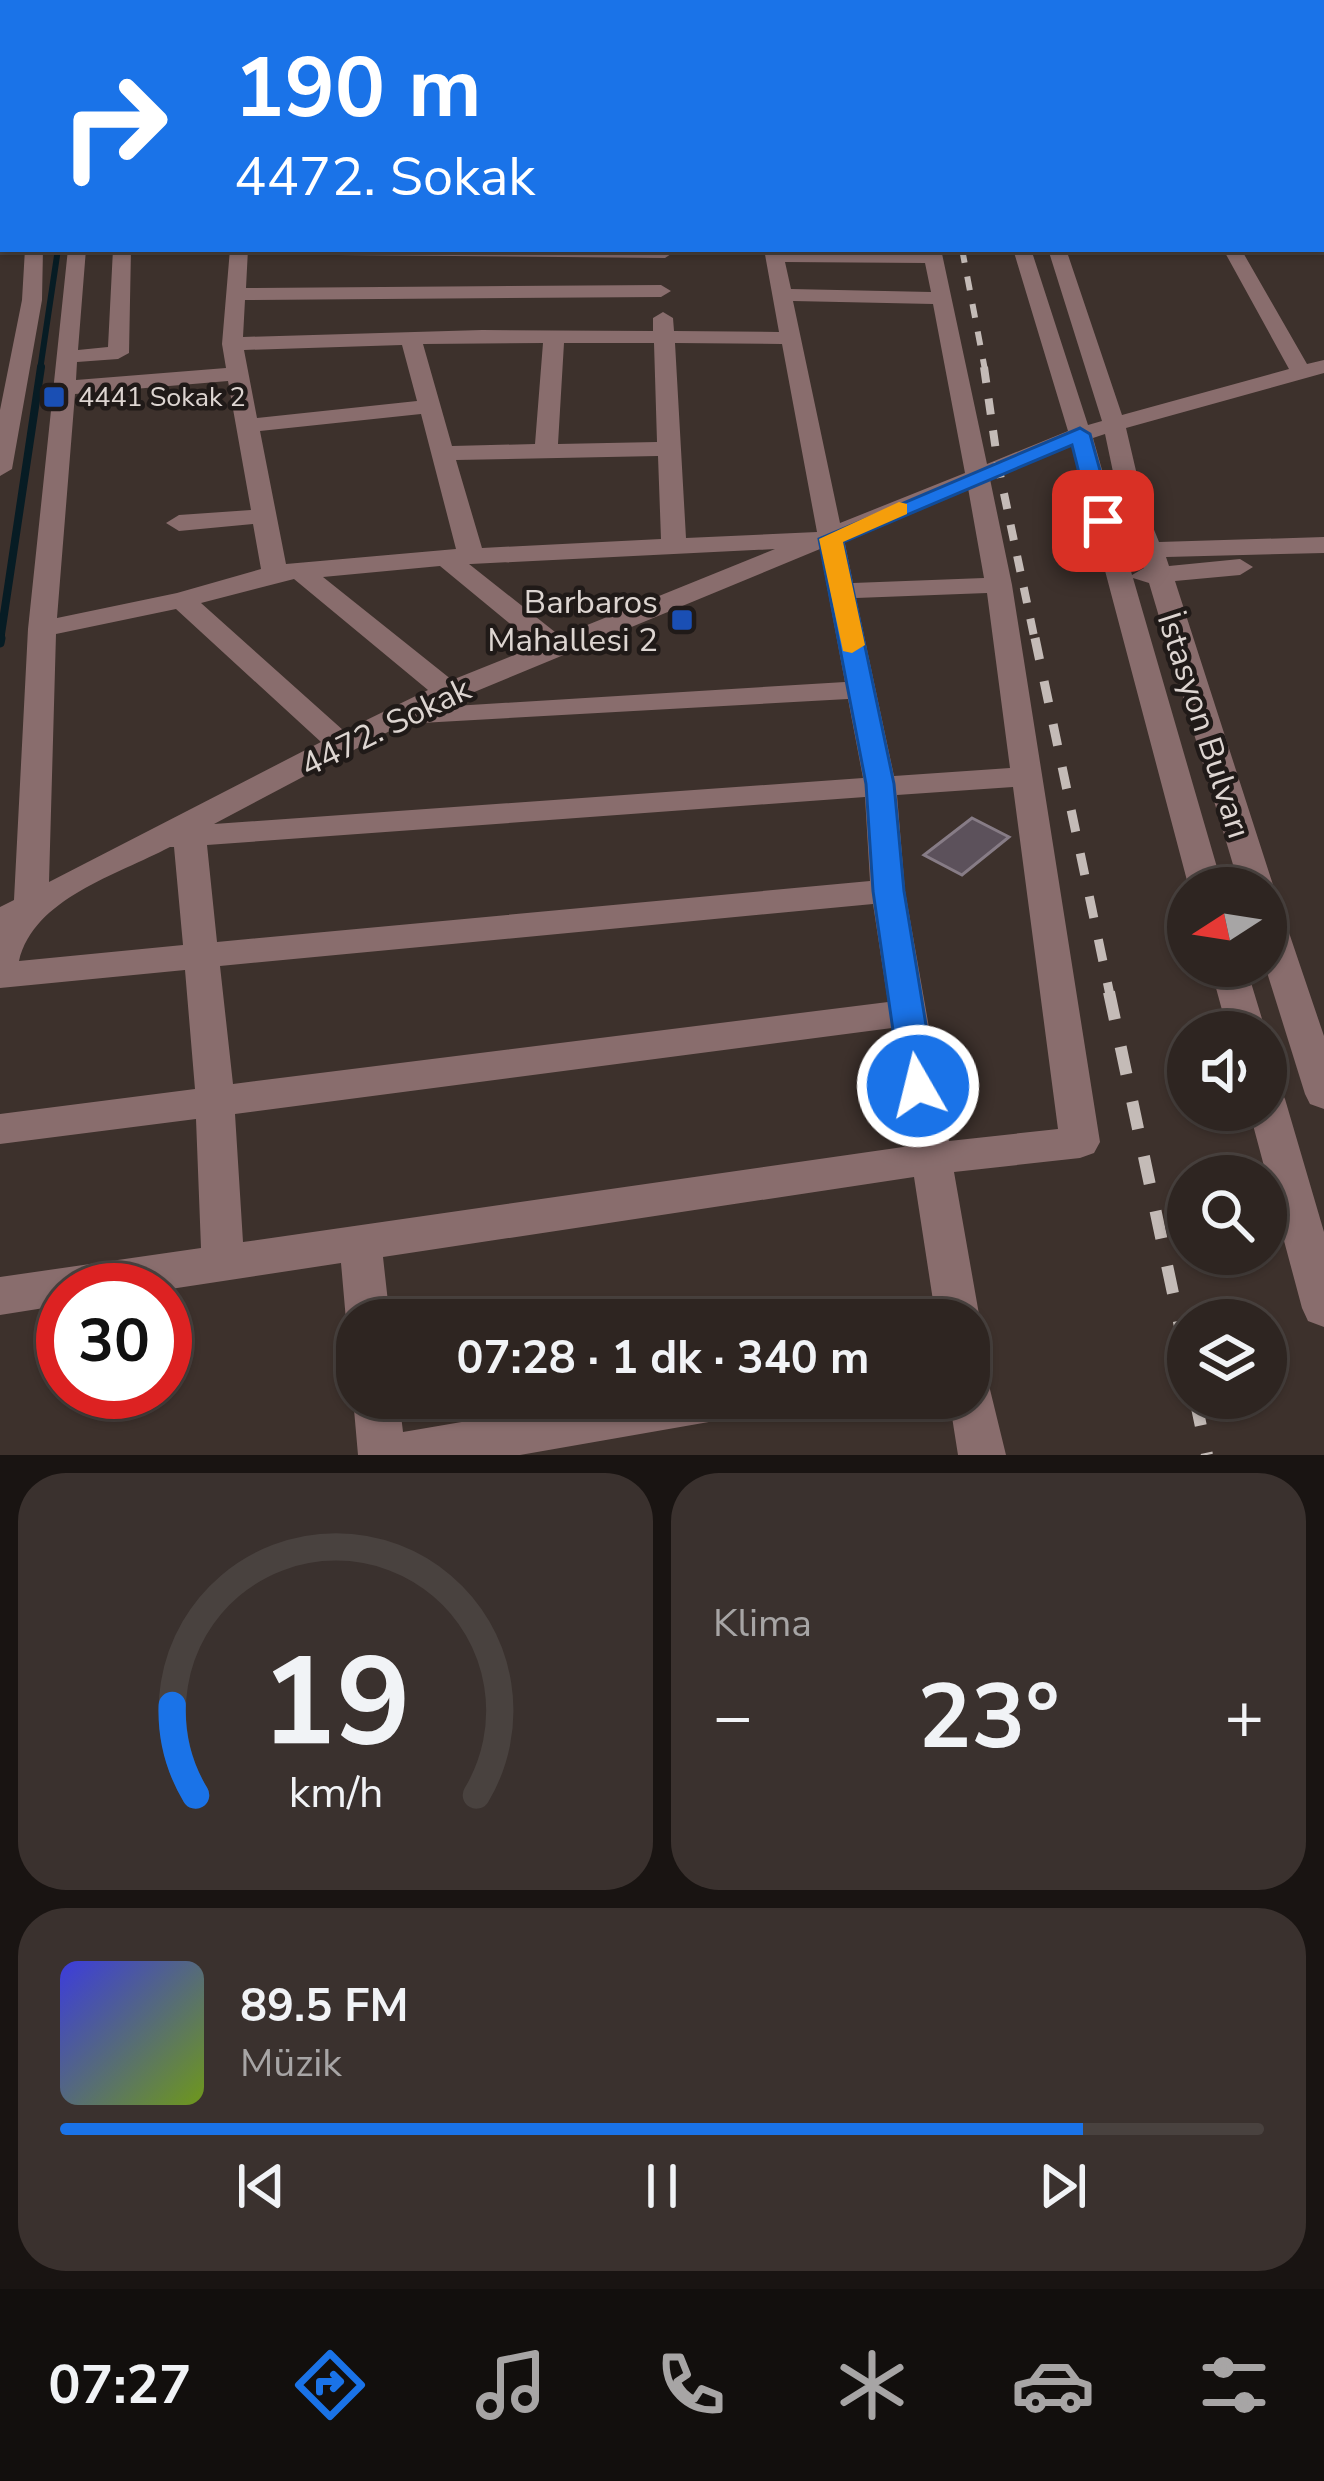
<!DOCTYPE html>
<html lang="tr">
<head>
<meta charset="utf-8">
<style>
  body { margin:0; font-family:"Nunito Sans",sans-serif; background:#3a312e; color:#f1f3f6; height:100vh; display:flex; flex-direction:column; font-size:45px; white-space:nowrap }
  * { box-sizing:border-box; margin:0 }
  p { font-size:39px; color:#a7a5a5 }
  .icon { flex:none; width:66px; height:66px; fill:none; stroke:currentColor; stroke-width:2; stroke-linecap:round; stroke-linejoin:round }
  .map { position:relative; height:1455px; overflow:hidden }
  .side { display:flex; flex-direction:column; gap:18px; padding:18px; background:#191412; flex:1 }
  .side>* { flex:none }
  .top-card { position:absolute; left:0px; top:0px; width:1326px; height:252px; box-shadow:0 3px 9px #0004,0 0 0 3px #49423f; background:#1a73e8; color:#fff; overflow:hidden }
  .needle { width:78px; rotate:258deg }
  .buttons { position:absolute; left:1167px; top:867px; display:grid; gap:24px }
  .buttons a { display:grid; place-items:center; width:120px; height:120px; border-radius:50%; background:#2e2521; box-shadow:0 3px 9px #0004,0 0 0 3px #49423f; font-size:60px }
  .speed { position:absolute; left:36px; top:1263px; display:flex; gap:24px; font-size:60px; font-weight:700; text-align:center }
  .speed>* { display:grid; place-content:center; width:156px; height:156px; border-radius:50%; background:#2e2521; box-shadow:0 3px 9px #0004,0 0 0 3px #49423f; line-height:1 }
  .speed .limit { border:18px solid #d22; background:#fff; color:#111 }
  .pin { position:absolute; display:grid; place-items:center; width:102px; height:102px; color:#fff; margin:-51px; border-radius:24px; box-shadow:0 6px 18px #0006 }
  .me { position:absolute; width:132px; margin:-66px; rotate:352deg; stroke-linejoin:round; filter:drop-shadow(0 0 9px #0008) }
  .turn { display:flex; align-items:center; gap:42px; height:252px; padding:0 36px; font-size:54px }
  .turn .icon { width:156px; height:156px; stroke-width:2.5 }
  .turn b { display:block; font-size:84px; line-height:102px }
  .big { font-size:90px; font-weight:700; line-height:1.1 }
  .side .widget { flex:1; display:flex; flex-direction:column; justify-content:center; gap:18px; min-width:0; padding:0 42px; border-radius:48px; background:#3a312e }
  .side .dial { align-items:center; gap:0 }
  .dial svg { height:312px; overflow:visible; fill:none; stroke:#49423f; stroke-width:7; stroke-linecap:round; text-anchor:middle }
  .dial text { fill:#f1f3f6; stroke:none }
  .song { display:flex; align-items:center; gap:36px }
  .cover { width:144px; height:144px; border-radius:18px; background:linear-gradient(135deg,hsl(240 70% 55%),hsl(80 70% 35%)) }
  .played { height:12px; border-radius:6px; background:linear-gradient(90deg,#1a73e8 85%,#49423f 85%) }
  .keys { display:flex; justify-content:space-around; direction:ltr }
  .heat { display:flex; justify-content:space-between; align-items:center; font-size:66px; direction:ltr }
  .side .tiles { flex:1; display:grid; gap:18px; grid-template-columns:1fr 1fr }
  .widget:last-child { grid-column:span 2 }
  .trip { position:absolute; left:336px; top:1299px; width:654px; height:120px; border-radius:48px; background:#2e2521; box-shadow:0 3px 9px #0004,0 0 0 3px #49423f; font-weight:700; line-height:120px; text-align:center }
  .tabs { display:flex; height:192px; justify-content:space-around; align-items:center; background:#120f0d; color:#a7a5a5 }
  .tabs .icon { width:84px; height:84px }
  .tabs .active { color:#1a73e8 }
  .tabs b { font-size:54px; color:#f1f3f6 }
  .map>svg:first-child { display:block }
</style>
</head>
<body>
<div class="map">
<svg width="1324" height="1455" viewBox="0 0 1324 1455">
  <rect width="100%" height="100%" fill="#3d312c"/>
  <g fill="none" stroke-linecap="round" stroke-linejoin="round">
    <path stroke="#071c24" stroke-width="6" d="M40,370L58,249"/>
    <path stroke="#071c24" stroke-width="8" d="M0,641L41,367"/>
    <path stroke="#071c24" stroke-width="9" d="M0,643L1,638"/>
  </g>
  <path fill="#5c515b" stroke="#877c86" stroke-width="3" d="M972,818L1009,837L962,875L924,855Z"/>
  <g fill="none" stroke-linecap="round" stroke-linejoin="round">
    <path fill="#896d6d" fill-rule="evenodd" d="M365,0H441L362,3Z
      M714,0H728L730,3H716Z
      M810,0H823L825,3H812Z
      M884,0H898L900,3H886Z
      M1074,0H1087L1089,3H1076Z
      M1262,0H1285L1288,3H1265Z
      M3,37V47L0,48V38Z
      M1323,51H1324V60H1323Z
      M0,86H3V94H0Z
      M1323,96H1324V106L1323,105Z
      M0,133L3,134V148L0,147Z
      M1323,177H1324V187H1323Z
      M0,184L3,185V197L0,196Z
      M0,230H3V240H0Z
      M25,249H43L42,300L12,469L0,476V410L22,300Z
      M68,249H86L78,350L108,347L113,249H131L129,353L118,359L77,362L76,380L226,368L222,344L230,249H248L246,288L661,285L671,291L661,297L245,300L243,337L482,330L653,331V318L663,312L673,318L674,331L779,332L764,249H941L987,464L1068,431L1013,249H1031L1088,425L1102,421L1048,249H1066L1122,415L1289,369L1223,249H1241L1307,364L1324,360V373L1126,428L1144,505L1159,542L1324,537V553L1166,557L1169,566L1240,559L1253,567L1240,575L1175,581L1274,888L1269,896L1266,888H1240L1149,583L1133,578L1223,888H1189L1072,446L990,479L1012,585L1100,1142L1094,1153L1080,1158L954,1172L980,1320L974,1334L969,1335V1320H936L914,1177L383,1257L390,1320H357V1335L346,1320L341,1263L164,1290H63V1305L0,1315V1277L201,1248L196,1119L0,1144V1114L195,1089L185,970L0,988V907L14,900L28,629ZM785,262L925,263L931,292L791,289ZM793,301L933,304L965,473L840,523ZM543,343L535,444L452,446L423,344ZM564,343H654L657,442L558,444ZM675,343L782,344L817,532L686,538ZM402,345L417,401L257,418L244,350ZM228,381L251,510L179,515L166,523L179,531L253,524L261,569L177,593L57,618L75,394ZM421,414L456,549L286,564L260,431ZM1105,434L1120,505L1134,542L1123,544L1093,438ZM658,456L661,539L482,548L456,460ZM968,488L984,578L853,583L844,539ZM775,549L560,636L469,564H471ZM820,549L845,682L438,707ZM1127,556L1140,558L1144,568L1132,575ZM440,566L537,646L452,680L323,577ZM294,579L428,690L344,731L201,603ZM987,593L1010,768L894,776L856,598ZM176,609L321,742L49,882L56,634ZM848,699L863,778L214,824L403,724ZM1013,787L1058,1129L949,1141L905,891L897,795ZM865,797L870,881L217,942L207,845ZM170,847H174L183,945L19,961C34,898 117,875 170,847ZM873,904L888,1002L233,1084L220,966ZM892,1028L910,1146L243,1242L235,1114Z
      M329,249H672L674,252L665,258L338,255Z
      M1266,903L1278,907L1283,915L1324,1036V1109L1310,1104L1305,1094L1265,966Z
      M1210,966H1246L1266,1032H1228Z
      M1266,1084L1280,1089L1285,1099L1324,1232V1327L1308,1321L1302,1308L1249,1110H1266Z
      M969,1363L985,1369L1006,1455H958L949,1398H969Z
      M357,1389V1398H399L403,1432L603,1398H749L742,1413L726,1419L520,1455H358L353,1398Z"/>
    <path fill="#fdbabb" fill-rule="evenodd" d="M1298,0H1324V7L1323,3Z"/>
    <path stroke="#c4bbb7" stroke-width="6" stroke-dasharray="14 14" stroke-linecap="butt" d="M962,249L985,370"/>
    <path stroke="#c4bbb7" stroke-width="8" stroke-dasharray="16 16" stroke-linecap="butt" d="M984,367L998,465L1035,641"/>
    <path stroke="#c4bbb7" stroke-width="9" stroke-dasharray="22 22" stroke-linecap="butt" d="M1035,638L1110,995"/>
    <path stroke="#c4bbb7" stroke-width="12" stroke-dasharray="28 28" stroke-linecap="butt" d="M1109,992L1188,1364
      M1195,1398L1207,1455"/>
  </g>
  <path fill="#1a73e8" stroke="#114b97" stroke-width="3" d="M1080,428L1090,434L1114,521L1111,526H1095L1091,521L1072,445L843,542L894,784L904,891L936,1086L931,1096L918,1100L906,1096L901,1086L873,891L866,784L819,539Z"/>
  <path fill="#f59e0b" d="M899,502L907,504V514L843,542L865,645L852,653L843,651L819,539Z"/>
  <g fill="#1a4fb4" stroke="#201a18" stroke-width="4.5">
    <rect x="42" y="385" width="24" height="24" rx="6"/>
    <rect x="670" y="608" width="24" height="24" rx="6"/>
  </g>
  <g text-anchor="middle" stroke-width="9" stroke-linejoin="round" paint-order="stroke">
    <g font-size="27" fill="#ddd5d1" stroke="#201a18" text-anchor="start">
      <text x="78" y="406">4441 Sokak 2</text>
    </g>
    <g font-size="33" fill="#ddd5d1" stroke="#201a18" text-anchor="end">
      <text x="658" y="613">Barbaros<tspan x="658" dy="38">Mahallesi 2</tspan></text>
    </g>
    <g font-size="33" fill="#ddd5d1" stroke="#201a18">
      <text transform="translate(1205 725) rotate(72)" y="12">İstasyon Bulvarı</text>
      <text transform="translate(385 726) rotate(-26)" y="12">4472. Sokak</text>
    </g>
  </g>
</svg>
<div class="buttons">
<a><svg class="needle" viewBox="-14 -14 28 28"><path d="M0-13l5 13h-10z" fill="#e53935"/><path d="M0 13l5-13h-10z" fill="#a7a5a5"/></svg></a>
<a><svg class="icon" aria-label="sound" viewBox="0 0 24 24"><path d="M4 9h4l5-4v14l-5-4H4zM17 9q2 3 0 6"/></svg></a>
<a><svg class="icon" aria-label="search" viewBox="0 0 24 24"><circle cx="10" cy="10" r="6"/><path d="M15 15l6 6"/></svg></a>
<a><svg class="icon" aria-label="layers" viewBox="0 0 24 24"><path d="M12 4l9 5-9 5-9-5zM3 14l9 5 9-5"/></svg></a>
</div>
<div class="speed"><div class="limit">30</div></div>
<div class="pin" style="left:1103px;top:521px;background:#d93025"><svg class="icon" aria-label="arrive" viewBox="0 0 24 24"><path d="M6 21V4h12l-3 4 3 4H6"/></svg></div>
<svg class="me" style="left:918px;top:1086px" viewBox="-20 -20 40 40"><circle r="17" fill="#1a73e8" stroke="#fff" stroke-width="3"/><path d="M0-11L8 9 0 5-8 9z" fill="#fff"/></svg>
<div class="trip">07:28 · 1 dk · 340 m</div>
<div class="top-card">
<div class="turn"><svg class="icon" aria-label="right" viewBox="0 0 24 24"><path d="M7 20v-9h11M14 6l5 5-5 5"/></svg><div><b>190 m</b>4472. Sokak</div></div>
</div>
</div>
<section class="side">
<div class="tiles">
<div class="widget dial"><svg viewBox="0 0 100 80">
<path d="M14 69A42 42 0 1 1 86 69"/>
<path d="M14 69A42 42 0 0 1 8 46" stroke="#1a73e8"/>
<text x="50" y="56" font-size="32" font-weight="700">19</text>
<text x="50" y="72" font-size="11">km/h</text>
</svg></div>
<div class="widget"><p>Klima</p>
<div class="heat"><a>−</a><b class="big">23°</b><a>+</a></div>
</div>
<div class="widget">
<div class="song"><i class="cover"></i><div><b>89.5 FM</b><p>Müzik</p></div></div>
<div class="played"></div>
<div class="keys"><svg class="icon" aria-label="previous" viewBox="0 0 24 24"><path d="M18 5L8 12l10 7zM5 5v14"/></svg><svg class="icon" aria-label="pause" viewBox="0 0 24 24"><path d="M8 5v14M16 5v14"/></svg><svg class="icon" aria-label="next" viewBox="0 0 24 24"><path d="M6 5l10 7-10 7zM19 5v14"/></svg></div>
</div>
</div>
</section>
<nav class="tabs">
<b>07:27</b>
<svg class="icon active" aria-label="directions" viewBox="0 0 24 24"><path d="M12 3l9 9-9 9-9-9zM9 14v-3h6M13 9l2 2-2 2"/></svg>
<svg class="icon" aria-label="music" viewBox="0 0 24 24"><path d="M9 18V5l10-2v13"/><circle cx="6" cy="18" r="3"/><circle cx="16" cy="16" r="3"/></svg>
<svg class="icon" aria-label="phone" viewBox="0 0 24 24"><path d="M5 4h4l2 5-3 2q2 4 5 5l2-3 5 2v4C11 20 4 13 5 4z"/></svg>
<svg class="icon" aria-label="climate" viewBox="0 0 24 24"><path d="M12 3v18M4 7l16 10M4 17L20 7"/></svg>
<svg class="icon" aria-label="car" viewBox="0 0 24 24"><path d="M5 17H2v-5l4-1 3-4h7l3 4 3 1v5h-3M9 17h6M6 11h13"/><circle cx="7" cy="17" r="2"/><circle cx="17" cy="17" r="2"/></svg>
<svg class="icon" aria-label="filters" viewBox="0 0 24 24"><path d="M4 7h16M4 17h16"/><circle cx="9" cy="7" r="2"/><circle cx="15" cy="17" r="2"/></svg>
</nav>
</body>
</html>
